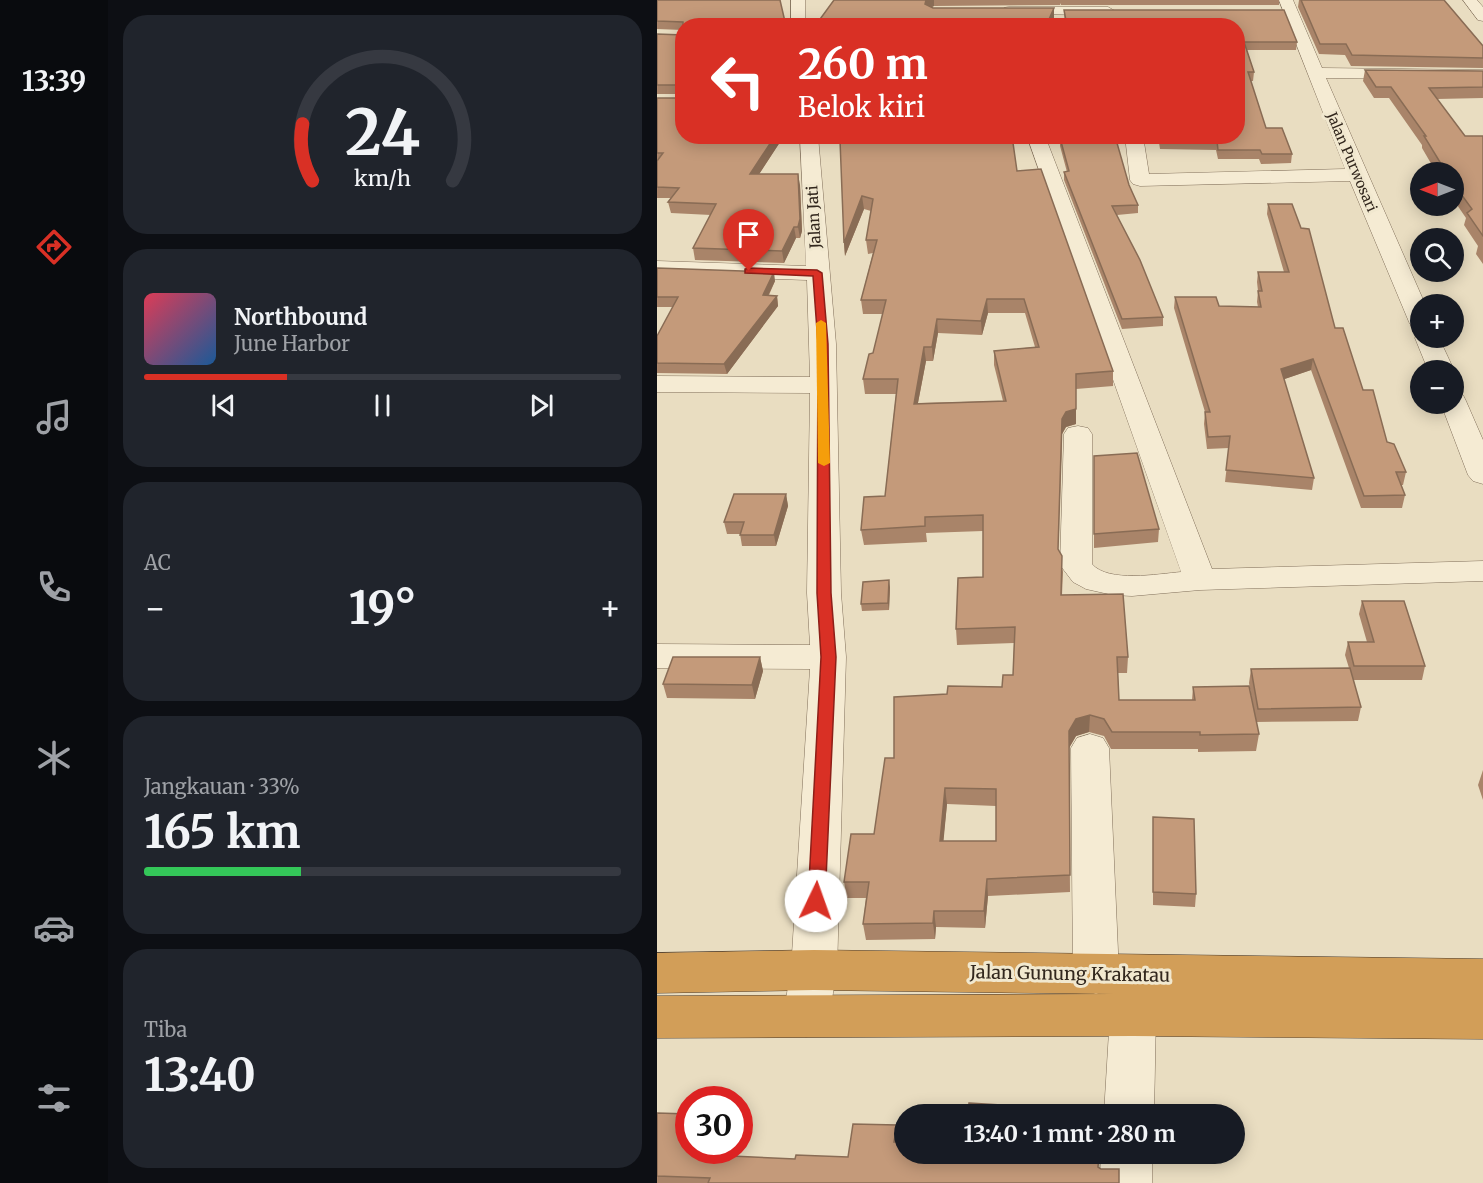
<!DOCTYPE html>
<html lang="id">
<head>
<meta charset="utf-8">
<style>
  body { margin:0; font-family:Merriweather,serif; background:#20242c; color:#f1f3f6; height:100vh; display:flex; flex-direction:column; font-size:22px; white-space:nowrap }
  * { box-sizing:border-box; margin:0 }
  p { font-size:20px; color:#9ea1a6 }
  .icon { flex:none; width:33px; height:33px; fill:none; stroke:currentColor; stroke-width:2; stroke-linecap:round; stroke-linejoin:round }
  .map { position:relative; flex:1; overflow:hidden }
  .side { display:flex; flex-direction:column; gap:15px; padding:15px; background:#0d0f14; width:549px }
  .side>* { flex:none }
  .hud { position:absolute; left:18px; top:18px; width:570px; height:126px; border-radius:24px; box-shadow:0 3px 15px #0003; background:#d93025; color:#fff; overflow:hidden }
  .needle { width:39px; rotate:270deg }
  .tools { position:absolute; left:753px; top:162px; display:grid; gap:12px }
  .tools a { display:grid; place-items:center; width:54px; height:54px; border-radius:50%; background:#171b24; box-shadow:0 3px 15px #0003; font-size:30px }
  .speed { position:absolute; left:18px; top:1086px; display:flex; gap:12px; font-size:30px; font-weight:700; text-align:center }
  .speed>* { display:grid; place-content:center; width:78px; height:78px; border-radius:50%; background:#171b24; box-shadow:0 3px 15px #0003; line-height:1 }
  .speed .limit { border:9px solid #d22; background:#fff; color:#111 }
  .pin { position:absolute; display:grid; place-items:center; width:51px; height:51px; color:#fff; margin:-62px -26px; border-radius:50% 50% 50% 0; rotate:-45deg; box-shadow:0 0 6px #0007 }
  .pin .icon { rotate:45deg }
  .me { position:absolute; width:66px; margin:-33px; rotate:3deg; stroke-linejoin:round; filter:drop-shadow(0 0 4px #0008) }
  .turn { display:flex; align-items:center; gap:21px; height:126px; padding:0 24px; font-size:27px }
  .turn .icon { width:78px; height:78px; stroke-width:2.5 }
  .turn b { display:block; font-size:42px; line-height:51px }
  .big { font-size:45px; font-weight:700; line-height:1.1 }
  .side .tile { flex:1; display:flex; flex-direction:column; justify-content:center; gap:9px; min-width:0; padding:0 21px; border-radius:24px; background:#20242c }
  .side .dial { align-items:center; gap:0 }
  .dial svg { height:156px; overflow:visible; fill:none; stroke:#363941; stroke-width:7; stroke-linecap:round; text-anchor:middle }
  .dial text { fill:#f1f3f6; stroke:none }
  .song { display:flex; align-items:center; gap:18px }
  .cover { width:72px; height:72px; border-radius:9px; background:linear-gradient(135deg,hsl(350 70% 55%),hsl(210 70% 35%)) }
  .played { height:6px; border-radius:3px; background:linear-gradient(90deg,#d93025 30%,#363941 30%) }
  .keys { display:flex; justify-content:space-around; direction:ltr }
  .heat { display:flex; justify-content:space-between; align-items:center; font-size:33px; direction:ltr }
  .charge { height:9px; border-radius:4px; background:linear-gradient(90deg,#34c759 33%,#363941 0) }
  .trip { position:absolute; left:237px; top:1104px; width:351px; height:60px; border-radius:30px; background:#171b24; box-shadow:0 3px 15px #0003; font-weight:700; line-height:60px; text-align:center }
  main { display:flex; flex:1; min-height:0 }
  .tab-bar { display:flex; flex-direction:column; width:108px; justify-content:space-around; align-items:center; background:#090b0e; color:#9ea1a6 }
  .tab-bar .icon { width:42px; height:42px }
  .tab-bar .on { color:#d93025 }
  .tab-bar b { font-size:27px; color:#f1f3f6 }
  .map>svg:first-child { display:block }
</style>
</head>
<body>
<main>
<nav class="tab-bar">
<b>13:39</b>
<svg class="icon on" aria-label="directions" viewBox="0 0 24 24"><path d="M12 3l9 9-9 9-9-9zM9 14v-3h6M13 9l2 2-2 2"/></svg>
<svg class="icon" aria-label="music" viewBox="0 0 24 24"><path d="M9 18V5l10-2v13"/><circle cx="6" cy="18" r="3"/><circle cx="16" cy="16" r="3"/></svg>
<svg class="icon" aria-label="phone" viewBox="0 0 24 24"><path d="M5 4h4l2 5-3 2q2 4 5 5l2-3 5 2v4C11 20 4 13 5 4z"/></svg>
<svg class="icon" aria-label="climate" viewBox="0 0 24 24"><path d="M12 3v18M4 7l16 10M4 17L20 7"/></svg>
<svg class="icon" aria-label="car" viewBox="0 0 24 24"><path d="M5 17H2v-5l4-1 3-4h7l3 4 3 1v5h-3M9 17h6M6 11h13"/><circle cx="7" cy="17" r="2"/><circle cx="17" cy="17" r="2"/></svg>
<svg class="icon" aria-label="filters" viewBox="0 0 24 24"><path d="M4 7h16M4 17h16"/><circle cx="9" cy="7" r="2"/><circle cx="15" cy="17" r="2"/></svg>
</nav>
<section class="side">
<div class="tile dial"><svg viewBox="0 0 100 80">
<path d="M14 69A42 42 0 1 1 86 69"/>
<path d="M14 69A42 42 0 0 1 9 40" stroke="#d93025"/>
<text x="50" y="56" font-size="32" font-weight="700">24</text>
<text x="50" y="72" font-size="11">km/h</text>
</svg></div>
<div class="tile">
<div class="song"><i class="cover"></i><div><b>Northbound</b><p>June Harbor</p></div></div>
<div class="played"></div>
<div class="keys"><svg class="icon" aria-label="previous" viewBox="0 0 24 24"><path d="M18 5L8 12l10 7zM5 5v14"/></svg><svg class="icon" aria-label="pause" viewBox="0 0 24 24"><path d="M8 5v14M16 5v14"/></svg><svg class="icon" aria-label="next" viewBox="0 0 24 24"><path d="M6 5l10 7-10 7zM19 5v14"/></svg></div>
</div>
<div class="tile"><p>AC</p>
<div class="heat"><a>−</a><b class="big">19°</b><a>+</a></div>
</div>
<div class="tile"><p>Jangkauan · 33%</p><b class="big">165 km</b><div class="charge"></div></div>
<div class="tile"><p>Tiba</p><b class="big">13:40</b></div>
</section>
<div class="map">
<svg width="826" height="1183" viewBox="0 0 826 1183">
  <rect width="100%" height="100%" fill="#e9ddc1"/>
  <g fill="none" stroke-linecap="round" stroke-linejoin="round">
    <defs>
      <path id="minor" d="M134,0H148V26H134Z
        M622,0H636L665,68L826,70V80L669,78L768,304H764V329L755,327L752,322L693,181L483,186L476,184L473,180L468,136H486L492,174L688,169Z
        M806,0H820L826,7V21L821,20Z
        M352,7H451L458,11L451,15L347,14L345,11L347,8Z
        M143,136H161L179,344L184,593L189,657L180,970L172,1016L165,1031L149,1037L133,1031L126,1016L134,970L153,669L0,668V644L153,645L150,593L153,393L0,392V376L153,377L150,280L0,275V261L149,266Z
        M370,136H388L555,569L826,561V581L543,590L475,596L456,595L429,589L416,582L403,565L407,434L411,428L421,426L431,428L435,434V564C451,583 501,574 524,572Z
        M764,332V338H782L797,370L796,371L771,370L758,338Z
        M796,393L806,395L809,401L826,440V484L816,481L811,475L784,404H796Z
        M433,734L446,738L452,748L462,974L455,988L439,994L423,988L416,974L414,748L420,738Z
        M476,994L492,1000L499,1015L497,1114H447L453,1015L460,1000Z
        M444,1154H495V1183H443Z"/>
      <path id="highway" d="M157,950L826,959V1039L476,1036L0,1038V996L456,994L157,990L0,993V953Z"/>
    </defs>
    <use href="#minor" stroke="#816f5a" stroke-width="1"/>
    <use href="#highway" stroke="#4e3e2e" stroke-width="1"/>
    <use href="#minor" fill="#f5ebd3" fill-rule="evenodd"/>
    <use href="#highway" fill="#d29e58" fill-rule="evenodd"/>
  </g>
  <path fill="#a98469" fill-rule="evenodd" d="M0,0L129,26L26,30L0,29Z
    M177,0H622V5H404V3L403,5L277,6L274,7L276,8L397,18L394,26H158Z
    M642,0H787L826,46V68L694,66L688,55L662,54L641,7Z
    M407,10H627L640,42L639,50H590L597,72L596,81H593L609,128H625L635,154L634,163L604,164L602,159H561L559,150L503,149L501,136H580V26H408Z
    M0,34L26,35V94H0Z
    M708,70L826,71V98L780,99L808,136H826V264L819,254L821,246L807,225L809,218L796,199V172H779L765,148V145L732,98H717L706,81Z
    M0,98L26,136H127L102,174L143,185L145,231L143,238H139L127,263L38,260L36,248L54,215L14,213L11,202L14,198H0Z
    M184,136L360,171L456,371V386L419,389V424L409,427L405,434L401,550L406,572L405,595L471,657L470,673H461L462,700H535L536,687L602,734L599,751L541,752V749H454L447,736L432,732L419,736L412,748L413,892L331,896L328,928L279,927L278,939L209,940L206,924L209,898H190L187,882L217,834L237,758L290,694L345,687L356,675L357,643L300,645L299,629L326,577V531L269,533L270,542L207,545L204,530L228,496L239,394H208L206,379L216,353L226,314H206L204,300L216,253L211,254L209,240L214,211L207,209L188,256L187,243ZM331,313H368L378,347L337,351V365L346,401L261,403L269,361H276L281,333L325,335ZM290,804L339,806V841H286Z
    M403,138L472,185L481,205V213L460,215L506,317V326L465,329L407,180V172H410L403,146Z
    M611,204L678,328L730,442L749,472L746,485H744L748,495L745,508H704L654,370L627,379L657,478L655,490L568,482L572,448L550,449L547,424L548,412L517,308L518,297L562,306L601,307L600,302L601,291L600,282L601,272H627L610,214Z
    M0,268L118,281L112,295L120,296L121,306L70,374L0,373V336L16,307H0Z
    M437,456L502,529L501,542L437,548Z
    M129,494L131,506L119,546H85L83,534H70L67,522Z
    M233,587L232,610L205,611L204,604Z
    M705,601L768,666L765,680H696L704,707L701,721L599,722L592,683L594,669L692,668L688,655L691,642H710L702,614Z
    M103,657L106,671L98,699L10,698L6,684Z
    M826,770V800L821,785Z
    M496,817L539,894L538,907L496,905Z
    M0,1113L63,1156L138,1159L191,1157L242,1142L248,1154H442L441,1167L462,1183H0Z"/>
  <path fill="#896c55" d="M268,0H277V6L269,10Z
    M397,8V18L394,26H389Z
    M118,136H127L95,185L93,174Z
    M141,174L143,185L145,231L143,238L141,227Z
    M205,196L207,209L188,256L187,243Z
    M137,227L139,238L127,263L125,251Z
    M117,272L118,281L107,304L106,295Z
    M120,296L121,306L70,374L67,364Z
    M330,299L331,313L325,335L324,321Z
    M280,319L281,333L276,361L275,347Z
    M267,347L269,361L258,418L257,404Z
    M656,359L654,370L622,381L624,369Z
    M419,374V424L409,427L405,434L401,565L405,419Z
    M129,494L131,506L119,546L117,535Z
    M232,580L233,587L232,610L231,603Z
    M103,657L106,671L98,699L95,685Z
    M433,715L432,732L419,736L412,748V731L419,719Z
    M288,788L290,804L285,857L283,841Z
    M330,879L331,896L328,928L327,911Z
    M277,911L279,927L278,939L276,923Z
    M240,1125L243,1141L240,1158L237,1142Z
    M54,1150H64L59,1172L52,1155Z"/>
  <path fill="#c49a7a" stroke="#896c55" stroke-width="1.5" fill-rule="evenodd" d="M0,0H123L129,26H26V22L0,21Z
    M177,0H269L268,4L276,8H397L389,26H158Z
    M644,0H787L826,46V58L695,55L689,44H663Z
    M407,10H627L640,42H587L597,72H591L609,128H625L635,154H605L603,150H561L560,141L503,140V136H580V26H410Z
    M0,34L26,35V85H0Z
    M708,70L826,71V87L772,88L808,136H826V236L810,213L815,209L796,183V172H789L767,136H769L734,87H719Z
    M0,98H26V136H118L93,174H141L143,219L141,227H137L125,251L36,248L59,204L11,202L22,188L0,187V161L6,153H0Z
    M184,136H355L360,171L384,169L456,371L419,374V409L409,412L405,419L401,549L405,556L404,595L466,594L471,657H460L462,700H538L536,687L592,686L602,734L543,735V732H455L447,719L433,715L419,719L412,731L413,875L330,879L327,911H277L276,923L206,924L212,882H187L194,834H217L228,758H237V697L290,694L291,686L345,687L346,675H356L358,627L299,629L301,578L326,577V515L268,517V526L204,530L207,497L228,496L241,379H206L212,354L216,353L229,300H204L220,240H209L216,199L205,196L187,243L183,140ZM330,299H367L382,347L337,351L349,401L257,404L267,347H275L280,319L324,321ZM288,788L339,789V841H283Z
    M434,136H458L472,185L481,205L455,206L483,260L506,317L465,319L407,172L412,171L403,138Z
    M611,204H635L644,228L652,229L678,328H686L706,390H716L730,442L737,444L749,472H739L748,495L707,496L656,359L624,369L657,478L569,470L573,436L551,437L548,412H553L518,297H559L562,306L604,307L601,291H605L601,272H632Z
    M0,268L117,272L106,295L120,296L67,364L0,363V336L21,297H0Z
    M480,453L502,529L437,534V456Z
    M77,494H129L117,535H83L87,522H67Z
    M232,580L231,603L204,604L206,582Z
    M705,601H747L768,666H697L691,642H717Z
    M16,657H103L95,685L6,684Z
    M693,668L704,707L601,709L594,669Z
    M496,817L537,819L539,894L496,892Z
    M312,1103L464,1112V1114H311Z
    M0,1113L32,1114V1150H54L52,1155L138,1159L139,1155L191,1157L196,1124L240,1125L237,1142H248V1154H442L441,1167L444,1169H462V1183H51L53,1178L0,1176Z"/>
  <path fill="#d93025" stroke="#8d1f18" stroke-width="1.5" d="M92,268L160,270L165,273L171,344L174,593L179,657L168,901L166,906L159,908L153,906L151,901L164,657L160,593L161,344L156,276L88,273V269Z"/>
  <path fill="#f59e0b" d="M164,320L169,323L173,463L167,466L161,463L159,323Z"/>
  <g text-anchor="middle" stroke-width="6" stroke-linejoin="round" paint-order="stroke">
    <g font-size="14" fill="#32271d" stroke="#f1e8cf">
      <text transform="translate(695 162) rotate(67)" y="5">Jalan Purwosari</text>
    </g>
    <g font-size="15" fill="#32271d" stroke="#f1e8cf">
      <text transform="translate(157 217) rotate(-93)" y="5">Jalan Jati</text>
    </g>
    <g font-size="18" fill="#32271d" stroke="#f1e8cf">
      <text transform="translate(413 974) rotate(1)" y="6">Jalan Gunung Krakatau</text>
    </g>
  </g>
</svg>
<div class="tools">
<a><svg class="needle" viewBox="-14 -14 28 28"><path d="M0-13l5 13h-10z" fill="#e53935"/><path d="M0 13l5-13h-10z" fill="#9ea1a6"/></svg></a>
<a><svg class="icon" aria-label="search" viewBox="0 0 24 24"><circle cx="10" cy="10" r="6"/><path d="M15 15l6 6"/></svg></a>
<a>+</a>
<a>−</a>
</div>
<div class="speed"><div class="limit">30</div></div>
<div class="pin" style="left:92px;top:271px;background:#d93025"><svg class="icon" aria-label="arrive" viewBox="0 0 24 24"><path d="M6 21V4h12l-3 4 3 4H6"/></svg></div>
<svg class="me" style="left:159px;top:901px" viewBox="-20 -20 40 40"><circle r="19" fill="#fff"/><path d="M0-13L10 11 0 6-10 11z" fill="#d93025"/></svg>
<div class="trip">13:40 · 1 mnt · 280 m</div>
<div class="hud">
<div class="turn"><svg class="icon" aria-label="left" viewBox="0 0 24 24"><path d="M17 20v-9H6M10 6l-5 5 5 5"/></svg><div><b>260 m</b>Belok kiri</div></div>
</div>
</div>
</main>
</body>
</html>
